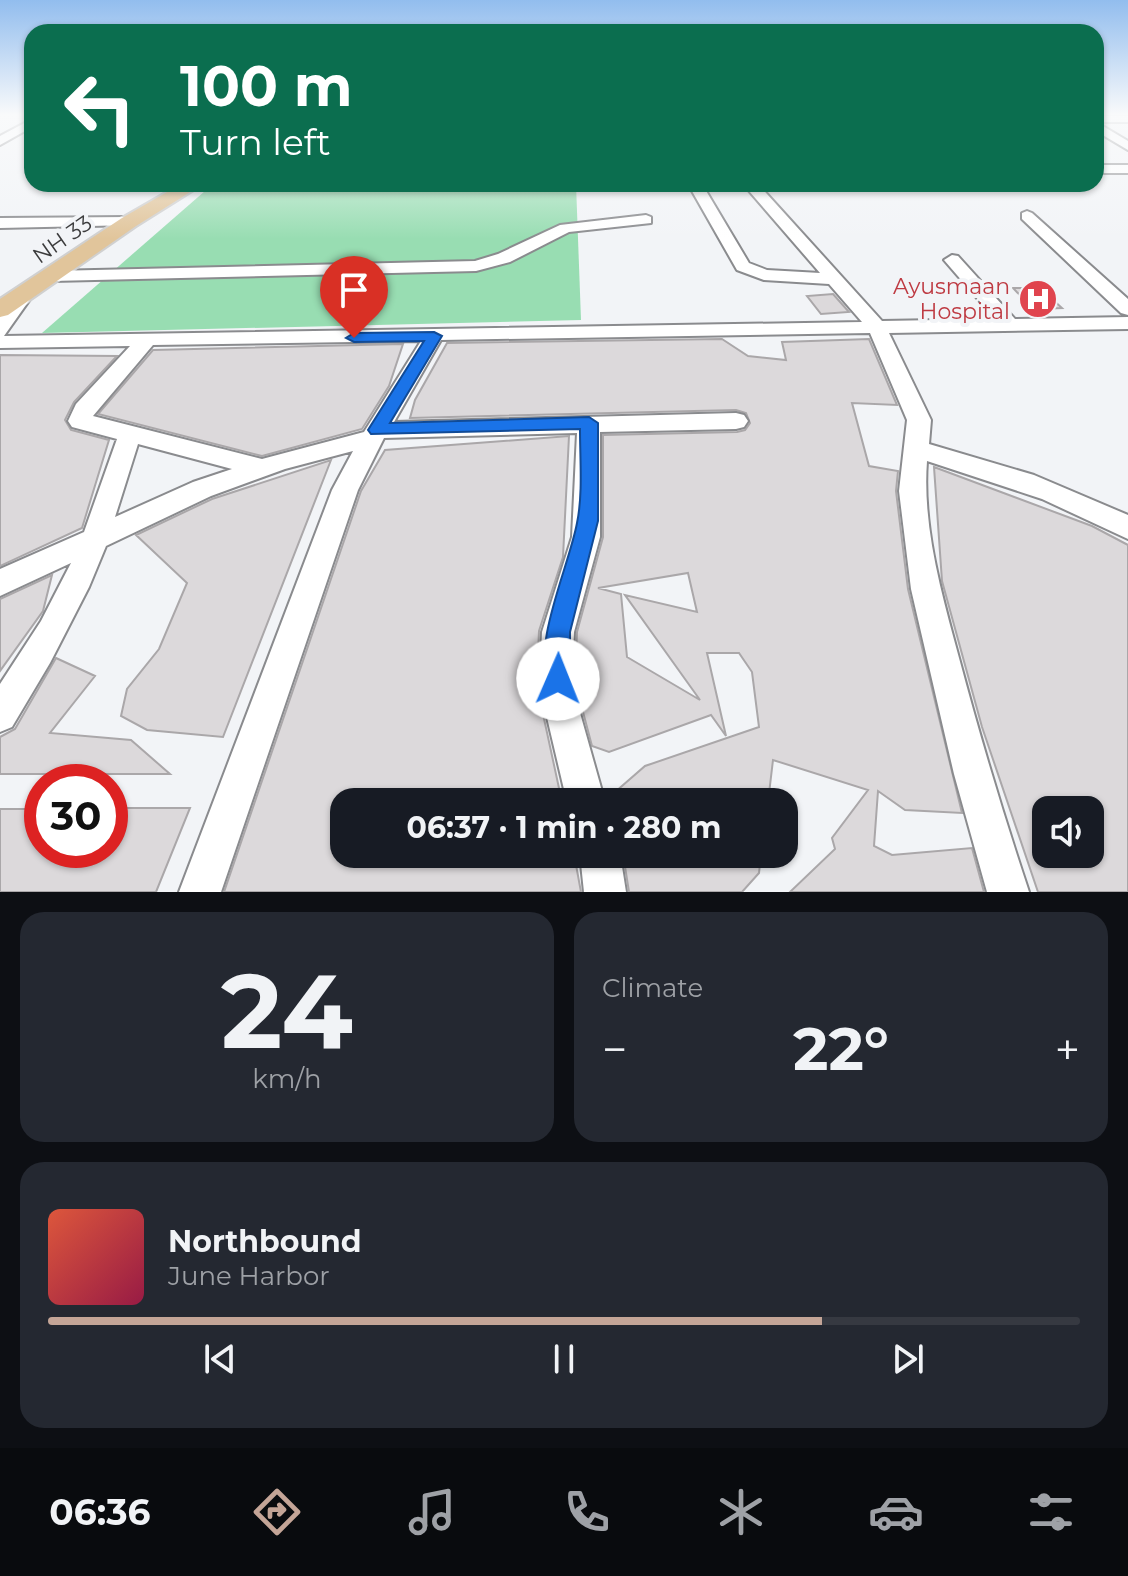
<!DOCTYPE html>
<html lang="en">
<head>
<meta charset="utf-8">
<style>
  body { margin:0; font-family:Montserrat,sans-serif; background:#242831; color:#f1f3f6; height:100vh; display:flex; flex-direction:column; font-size:30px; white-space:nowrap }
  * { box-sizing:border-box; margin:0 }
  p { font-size:26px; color:#9ea1a6 }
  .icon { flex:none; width:44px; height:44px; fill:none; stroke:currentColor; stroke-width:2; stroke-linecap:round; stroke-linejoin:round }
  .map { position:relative; height:892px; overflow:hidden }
  .panel { display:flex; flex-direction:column; gap:20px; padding:20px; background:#0d0f14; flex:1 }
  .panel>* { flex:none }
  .top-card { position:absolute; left:24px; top:24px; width:1080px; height:168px; border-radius:24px; box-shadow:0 2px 6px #0004; background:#0b6e4f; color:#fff; overflow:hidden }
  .buttons { position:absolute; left:1032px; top:796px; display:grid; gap:16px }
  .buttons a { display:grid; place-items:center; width:72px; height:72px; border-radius:16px; background:#171b24; box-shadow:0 2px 6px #0004; font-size:40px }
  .speed { position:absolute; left:24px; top:764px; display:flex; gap:16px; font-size:40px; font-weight:700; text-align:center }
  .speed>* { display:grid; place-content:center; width:104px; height:104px; border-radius:50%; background:#171b24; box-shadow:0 2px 6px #0004; line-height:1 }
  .speed .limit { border:12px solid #d22; background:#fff; color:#111 }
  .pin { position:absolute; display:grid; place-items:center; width:68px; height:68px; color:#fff; margin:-82px -34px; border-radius:50% 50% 50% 0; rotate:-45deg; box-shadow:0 0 8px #0007 }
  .pin .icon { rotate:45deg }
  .me { position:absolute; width:88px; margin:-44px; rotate:1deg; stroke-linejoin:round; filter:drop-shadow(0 0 6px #0008) }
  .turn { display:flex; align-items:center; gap:28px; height:168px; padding:0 24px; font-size:36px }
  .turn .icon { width:104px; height:104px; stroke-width:2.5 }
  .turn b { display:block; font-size:56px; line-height:68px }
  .big { font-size:60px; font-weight:700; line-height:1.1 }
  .panel .widget { flex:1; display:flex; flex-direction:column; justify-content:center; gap:12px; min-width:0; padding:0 28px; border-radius:24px; background:#242831 }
  .panel .dial { align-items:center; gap:0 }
  .dial b { font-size:104px; line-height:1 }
  .song { display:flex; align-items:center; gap:24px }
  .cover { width:96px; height:96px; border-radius:12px; background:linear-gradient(135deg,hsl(10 70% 55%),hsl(340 70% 35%)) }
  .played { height:8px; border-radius:4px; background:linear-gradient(90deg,#c4a597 75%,#363941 75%) }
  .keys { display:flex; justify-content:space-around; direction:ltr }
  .heat { display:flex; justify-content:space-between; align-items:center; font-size:44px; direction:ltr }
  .panel .tiles { flex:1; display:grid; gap:20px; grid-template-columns:1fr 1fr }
  .widget:last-child { grid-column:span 2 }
  .trip { position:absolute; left:330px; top:788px; width:468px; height:80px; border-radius:24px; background:#171b24; box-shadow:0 2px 6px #0004; font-weight:700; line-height:80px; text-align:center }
  .menu { display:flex; height:128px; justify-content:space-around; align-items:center; background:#090b0e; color:#9ea1a6 }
  .menu .icon { width:56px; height:56px }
  .menu .selected { color:#c4a597 }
  .menu b { font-size:36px; color:#f1f3f6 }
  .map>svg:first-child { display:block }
</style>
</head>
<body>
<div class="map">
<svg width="1128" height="892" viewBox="0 0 1128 892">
  <rect width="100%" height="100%" fill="#f2f4f7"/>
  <path fill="#98ddb2" d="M213,184H576L581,320L42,333Z"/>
  <path fill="#dcd9db" stroke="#aaa7a9" stroke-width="2" fill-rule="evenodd" d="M1013,288H1040L1062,308L1033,309Z
    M833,294L849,312L821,314L807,296Z
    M722,339L748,356L786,360L782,342L869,339L897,405L852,403L869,466L898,471L896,491L908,589L962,813L905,810L878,791L874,846L892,855L972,848L984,892H790L835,849L832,838L868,790L773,760L768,802H608L607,799L645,766L759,727L752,672L739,653H707L726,736L711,715L609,752L592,746L583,712L576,654L577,632L603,537V435L737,432L745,430L750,423L746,413L736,410L410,418L415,400L447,343ZM688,573L697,612L625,595L700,700L627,657L621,594L598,588Z
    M403,344L389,386L362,429L262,456L98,414L153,350Z
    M0,355L117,356L74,402L65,420L71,430L109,440L82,528L0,566Z
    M569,436L563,557L539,631L538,654L543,714L562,802H344V854H574L581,892H224L361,491L385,450Z
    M331,460L223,737L147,730L121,716L127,689L159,649L187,583L136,535L212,499Z
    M934,467L1092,526L1128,545V892H1038L982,727L942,581ZM1046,810H1090V854H1046Z
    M52,575L43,611L0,671V599Z
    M56,658L95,676L50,733L131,740L170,774H0V737L15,729Z
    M110,808H190L156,892H0V809H42V850H110Z
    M623,854H761L759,873L742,892H629Z"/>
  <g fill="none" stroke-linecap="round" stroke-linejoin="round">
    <defs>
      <path id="minor" d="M1096,116H1128V122H1096Z
        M32,119V127L0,145V136Z
        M1096,122L1128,141V150L1096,131Z
        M1096,165H1128V173H1096Z
        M688,184H702L749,263L767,270L820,273L743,184H758L882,321L995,319L944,260L952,255L958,256L1015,319L1128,317V329L889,333L931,420L929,444L1034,475L1128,515V539L1042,499L927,461C922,527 942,595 959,658C980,737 1003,814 1029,892H987L954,774L911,589L899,491L907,420L870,333L441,340L394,422L736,413L744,415L748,421L744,427L736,429L600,432V537L574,632L573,654L580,713L605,802H567L546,713L541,654L542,632L572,537L577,433L384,438L358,490L221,892H179L332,490L353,451L285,469L211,496L106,546L89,587L50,663L12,727L0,732V684L41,621L71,563L0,596V569L84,532L117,439L72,427L68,421L76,404L130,346L0,348V317L18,291L24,290L33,295L4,336L862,322L829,284L764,280L737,270ZM421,341L364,432L262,459L93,416L153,345ZM138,444L232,469L193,482L115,517Z
        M1027,211L1032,213L1128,299V315L1121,313L1022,219V213Z
        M646,215L651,217V223L569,232L510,262L476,271L52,281L43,276L52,271L475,261L498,254L560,225Z
        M129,217L134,219V225L0,228V218Z
        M580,854H620L626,892H584Z"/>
      <path id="major" d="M181,184H203L136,226L8,315L0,317V299L122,218Z"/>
    </defs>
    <use href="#minor" stroke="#8a8b8e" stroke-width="4"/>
    <use href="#major" stroke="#d0d0d0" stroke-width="4"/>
    <use href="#minor" fill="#fff" fill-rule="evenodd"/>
    <use href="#major" fill="#e1c59b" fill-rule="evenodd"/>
  </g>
  <linearGradient id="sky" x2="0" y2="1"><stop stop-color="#92bdee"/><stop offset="0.48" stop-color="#f9fafb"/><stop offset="1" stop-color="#f9fafb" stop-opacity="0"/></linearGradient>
  <rect width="1128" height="239" fill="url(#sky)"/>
  <path fill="#1a73e8" stroke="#114b97" stroke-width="2" d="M434,332L442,336L390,423L589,417L598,423V521L570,632V679L566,687L558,691L549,687C531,645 569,567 577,523C583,494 580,460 580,429L371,434L368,430L424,341L354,342L346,338L354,333Z"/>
  <defs>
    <symbol id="hospital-disc" viewBox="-11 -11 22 22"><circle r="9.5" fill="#e0444e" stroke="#f2f4f7"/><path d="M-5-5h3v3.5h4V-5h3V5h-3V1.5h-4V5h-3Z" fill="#fff"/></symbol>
  </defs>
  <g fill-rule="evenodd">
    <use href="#hospital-disc" x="1016" y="277" width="44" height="44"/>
  </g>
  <g text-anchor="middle" stroke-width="8" stroke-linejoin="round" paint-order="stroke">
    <g font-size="22" fill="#3c3c3d" stroke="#f2f4f7">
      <text transform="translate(62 239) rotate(-35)" y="8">NH 33</text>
    </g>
    <g font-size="22" fill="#be3a42" stroke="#f2f4f7" text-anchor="end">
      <text x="1010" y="294">Ayusmaan<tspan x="1010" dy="25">Hospital</tspan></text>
    </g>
  </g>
</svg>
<div class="buttons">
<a><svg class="icon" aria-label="sound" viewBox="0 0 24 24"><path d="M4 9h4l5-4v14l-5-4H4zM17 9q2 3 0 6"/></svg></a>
</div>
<div class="speed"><div class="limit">30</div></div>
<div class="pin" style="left:354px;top:338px;background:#d93025"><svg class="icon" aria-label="arrive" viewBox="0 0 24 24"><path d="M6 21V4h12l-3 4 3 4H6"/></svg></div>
<svg class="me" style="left:558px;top:679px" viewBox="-20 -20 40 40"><circle r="19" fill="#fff"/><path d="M0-13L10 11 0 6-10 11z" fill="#1a73e8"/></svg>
<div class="trip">06:37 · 1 min · 280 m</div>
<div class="top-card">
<div class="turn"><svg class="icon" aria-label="left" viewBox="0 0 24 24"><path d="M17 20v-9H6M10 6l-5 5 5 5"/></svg><div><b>100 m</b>Turn left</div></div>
</div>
</div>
<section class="panel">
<div class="tiles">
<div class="widget dial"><b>24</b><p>km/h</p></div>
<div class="widget"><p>Climate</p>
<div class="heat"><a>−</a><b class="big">22°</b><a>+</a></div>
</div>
<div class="widget">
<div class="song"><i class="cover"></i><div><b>Northbound</b><p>June Harbor</p></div></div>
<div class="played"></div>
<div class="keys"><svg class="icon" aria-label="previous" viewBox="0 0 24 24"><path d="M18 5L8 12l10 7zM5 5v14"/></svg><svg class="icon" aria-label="pause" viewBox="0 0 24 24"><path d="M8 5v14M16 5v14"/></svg><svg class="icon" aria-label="next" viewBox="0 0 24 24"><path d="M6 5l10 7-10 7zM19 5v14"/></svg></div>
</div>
</div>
</section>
<nav class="menu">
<b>06:36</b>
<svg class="icon selected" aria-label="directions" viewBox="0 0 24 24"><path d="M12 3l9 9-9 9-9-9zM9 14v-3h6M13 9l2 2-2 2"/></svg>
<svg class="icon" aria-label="music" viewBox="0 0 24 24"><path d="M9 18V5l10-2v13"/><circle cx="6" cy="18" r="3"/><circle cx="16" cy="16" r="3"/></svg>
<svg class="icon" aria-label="phone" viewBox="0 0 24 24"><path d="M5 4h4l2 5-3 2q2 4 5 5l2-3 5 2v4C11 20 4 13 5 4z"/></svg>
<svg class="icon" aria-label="climate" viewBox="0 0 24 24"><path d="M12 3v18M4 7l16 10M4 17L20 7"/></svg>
<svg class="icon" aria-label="car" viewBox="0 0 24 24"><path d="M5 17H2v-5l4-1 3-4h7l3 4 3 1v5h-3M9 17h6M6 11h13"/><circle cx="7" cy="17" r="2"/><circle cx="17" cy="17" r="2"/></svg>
<svg class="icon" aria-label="filters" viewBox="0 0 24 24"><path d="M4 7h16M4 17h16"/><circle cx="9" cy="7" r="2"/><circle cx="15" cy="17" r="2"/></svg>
</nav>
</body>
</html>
